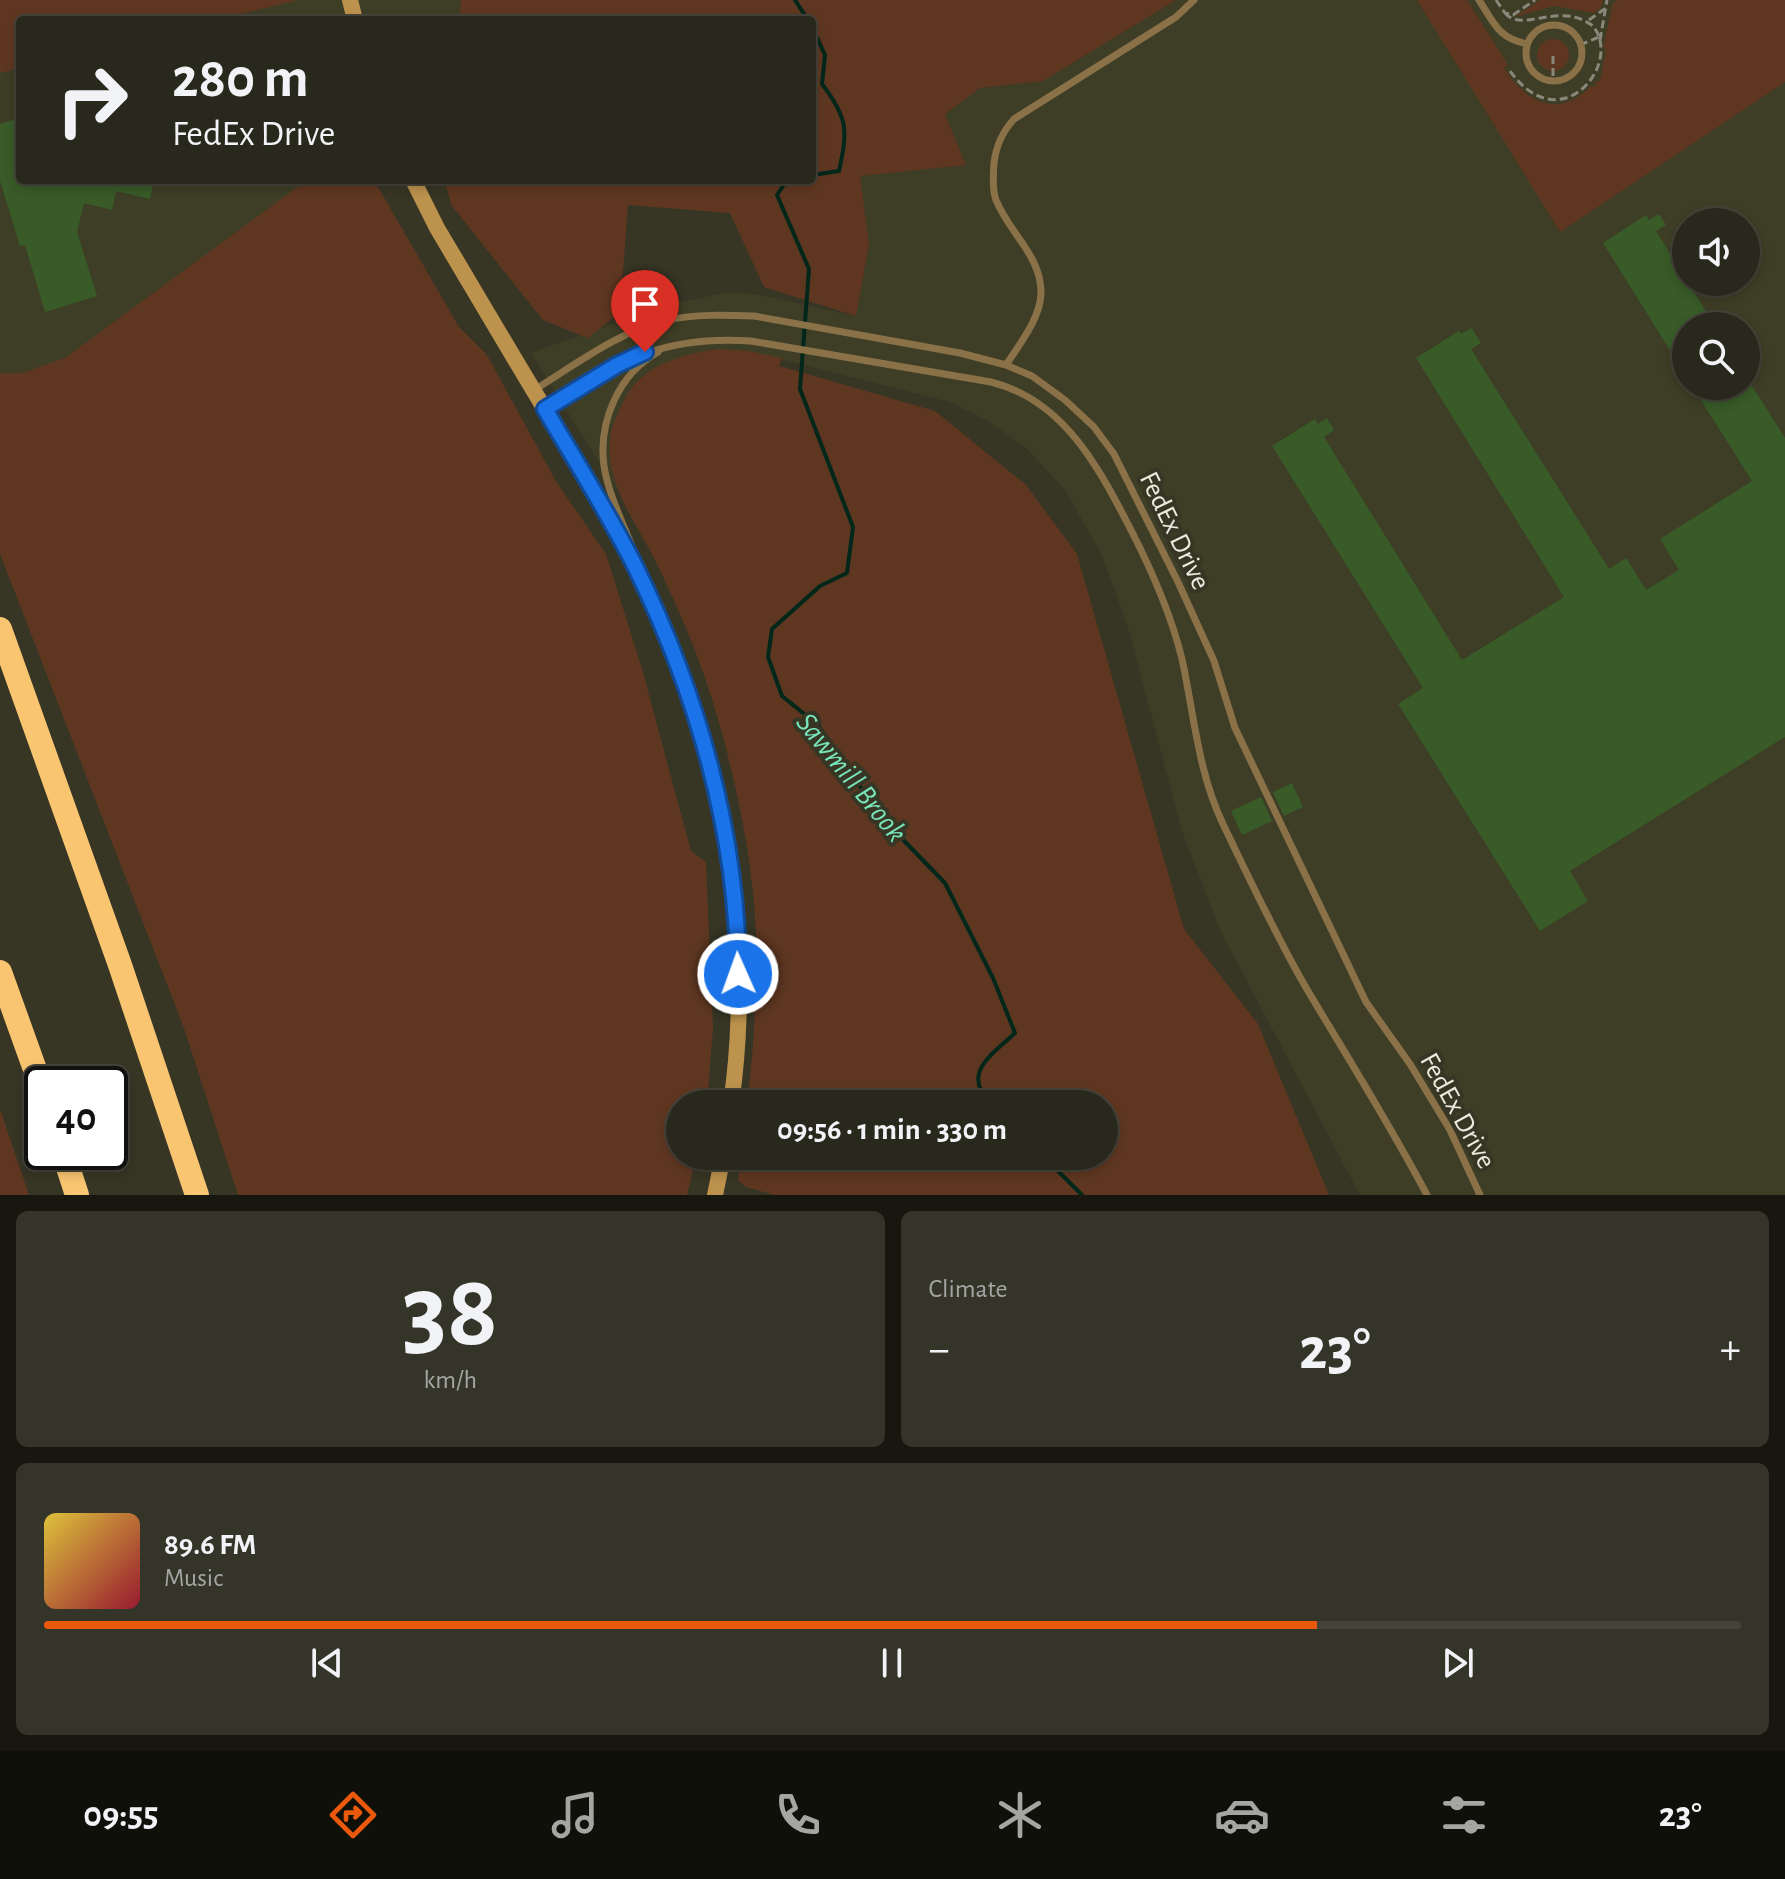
<!DOCTYPE html>
<html lang="en">
<head>
<meta charset="utf-8">
<style>
  body { margin:0; font-family:"Alegreya Sans",sans-serif; background:#353429; color:#f1f3f6; height:100vh; display:flex; flex-direction:column; font-size:30px; white-space:nowrap }
  * { box-sizing:border-box; margin:0 }
  p { font-size:26px; color:#a5a6a3 }
  .icon { flex:none; width:44px; height:44px; fill:none; stroke:currentColor; stroke-width:2; stroke-linecap:round; stroke-linejoin:round }
  .map { position:relative; height:1195px; overflow:hidden }
  .side { display:flex; flex-direction:column; gap:16px; padding:16px; background:#17160f; flex:1 }
  .side>* { flex:none }
  .hud { position:absolute; left:16px; top:16px; width:800px; height:168px; border-radius:8px; box-shadow:0 4px 12px #0003,0 0 0 2px #45443b; background:#29281c; color:#f1f3f6; overflow:hidden }
  .controls { position:absolute; left:1672px; top:208px; display:grid; gap:16px }
  .controls a { display:grid; place-items:center; width:88px; height:88px; border-radius:50%; background:#29281c; box-shadow:0 4px 12px #0003,0 0 0 2px #45443b; font-size:40px }
  .speed { position:absolute; left:24px; top:1066px; display:flex; gap:16px; font-size:40px; font-weight:700; text-align:center }
  .speed>* { display:grid; place-content:center; width:104px; height:104px; border-radius:50%; background:#29281c; box-shadow:0 4px 12px #0003,0 0 0 2px #45443b; line-height:1 }
  .speed .limit { border:4px solid #111; border-radius:12px; background:#fff; color:#111 }
  .pin { position:absolute; display:grid; place-items:center; width:68px; height:68px; color:#fff; margin:-82px -34px; border-radius:50% 50% 50% 0; rotate:-45deg; box-shadow:0 0 8px #0007 }
  .pin .icon { rotate:45deg }
  .me { position:absolute; width:88px; margin:-44px; rotate:358deg; stroke-linejoin:round; filter:drop-shadow(0 0 6px #0008) }
  .turn { display:flex; align-items:center; gap:28px; height:168px; padding:0 24px; font-size:36px }
  .turn .icon { width:104px; height:104px; stroke-width:2.5 }
  .turn b { display:block; font-size:56px; line-height:68px }
  .big { font-size:60px; font-weight:700; line-height:1.1 }
  .side .widget { flex:1; display:flex; flex-direction:column; justify-content:center; gap:12px; min-width:0; padding:0 28px; border-radius:12px; background:#353429 }
  .side .dial { align-items:center; gap:0 }
  .dial b { font-size:104px; line-height:1 }
  .song { display:flex; align-items:center; gap:24px }
  .cover { width:96px; height:96px; border-radius:12px; background:linear-gradient(135deg,hsl(50 70% 55%),hsl(350 70% 35%)) }
  .played { height:8px; border-radius:4px; background:linear-gradient(90deg,#ea580c 75%,#45443b 75%) }
  .keys { display:flex; justify-content:space-around; direction:ltr }
  .heat { display:flex; justify-content:space-between; align-items:center; font-size:44px; direction:ltr }
  .side .tiles { flex:1; display:grid; gap:16px; grid-template-columns:1fr 1fr }
  .widget:last-child { grid-column:span 2 }
  .trip { position:absolute; left:666px; top:1090px; width:452px; height:80px; border-radius:40px; background:#29281c; box-shadow:0 4px 12px #0003,0 0 0 2px #45443b; font-weight:700; line-height:80px; text-align:center }
  .tab-bar { display:flex; height:128px; justify-content:space-around; align-items:center; background:#10100b; color:#a5a6a3 }
  .tab-bar .icon { width:56px; height:56px }
  .tab-bar .active { color:#ea580c }
  .tab-bar b { font-size:36px; color:#f1f3f6 }
  .map>svg:first-child { display:block }
</style>
</head>
<body>
<div class="map">
<svg width="1785" height="1195" viewBox="0 0 1785 1195">
  <rect width="100%" height="100%" fill="#373625"/>
  <path fill="#3e3e26" fill-rule="evenodd" d="M0,0H461L459,20H20V180H364L0,416Z
    M1176,0H1785V1195H1360L1220,930L1182,831L1128,627L1102,555L1065,490L1027,449L988,421L950,402L749,351L625,397L610,437L611,459L618,493L531,353L664,305L726,293L755,294L856,316L869,245L859,176L965,165L945,114L980,88L1043,81ZM1686,222H1746V282H1686ZM1686,326H1746V386H1686Z"/>
  <path fill="#5f3721" d="M0,0H298L216,20H20V68L0,73Z
    M461,0H1176L1043,81L980,88L945,114L966,165L860,176L869,245L856,316L764,287L730,213L628,205L620,312L588,338L543,320L452,206L444,180H812V20H459Z
    M1417,0H1467L1508,65L1504,68C1526,102 1558,120 1591,86L1595,87L1596,81H1600L1606,49L1603,47L1613,3L1618,0H1785V82L1560,232Z
    M1540,0H1603L1601,8L1594,13L1554,6L1515,17Z
    M1537 55a16 16 0 1 1 32 0a16 16 0 1 1-32 0Z
    M307,180H374L459,327L487,355L557,483L606,554L642,669L691,851L706,862L713,1028L707,1104H680V1156H696L687,1195H238L184,1028L0,554V373H22L65,358Z
    M717,349L749,351L782,358L779,366L935,411L1026,485L1077,554L1184,929L1258,1024L1329,1195H775L746,1187L738,1180L741,1156H1104V1104H747C754,1048 757,991 756,934C753,855 732,759 707,684C694,644 676,604 658,566C639,526 604,485 610,437C611,428 616,417 620,409C637,366 676,356 717,349Z
    M0,1109L29,1195H0Z"/>
  <g fill="none" stroke-linecap="round" stroke-linejoin="round">
    <path stroke="#00271a" stroke-width="4" d="M795,0L808,20
      M812,27L825,55L822,84C848,118 848,130 839,171L812,175
      M787,180L777,195L809,269L800,389L853,527L847,573L820,586L772,629L768,657L782,696L818,725L882,818L945,883L993,978L1015,1033C992,1055 960,1073 991,1104
      M1043,1156L1082,1195"/>
  </g>
  <path fill="#385b28" d="M20,118V180H154L150,199L116,191L112,210L84,203L77,232L97,296L45,312L25,245L20,246L0,181V124Z
    M1659,214L1666,225L1656,231L1715,326H1686V376L1603,243L1646,215L1649,220Z
    M1472,328L1481,343L1471,349L1609,569L1626,558L1646,590L1679,570L1660,539L1752,481L1692,386H1752L1785,438V737L1570,871L1588,901L1540,931L1398,704L1423,688L1272,446L1315,419L1318,424L1327,418L1334,430L1324,437L1462,660L1564,597L1416,358L1459,331L1461,334Z
    M1292,783L1303,807L1284,816L1273,792Z
    M1261,797L1272,821L1242,835L1231,811Z"/>
  <g fill="none" stroke-linecap="round" stroke-linejoin="round">
    <path stroke="#89887a" stroke-width="3" stroke-dasharray="8 4" stroke-linecap="butt" d="M1496,0L1505,13L1513,15L1535,0
      M1505,13C1522,34 1559,0 1593,26C1624,64 1559,144 1508,68
      M1589,20L1606,8
      M1600,40L1607,0
      M1580,45L1599,37
      M1553,56V81"/>
    <path stroke="#8b7148" stroke-width="7" d="M1479,0C1494,23 1498,38 1527,44
      M1526 53a28 28 0 1 1 56 0a28 28 0 1 1-56 0Z
      M1006,365C1019,345 1040,319 1041,294C1042,256 1009,233 996,200C992,189 993,175 994,163C996,146 1003,131 1014,119L1176,17L1194,0
      M534,390C575,365 619,331 667,320C696,314 725,315 754,316L960,353L1006,365L1032,376L1065,400L1094,427L1114,454L1178,582L1214,661L1235,728L1366,1002L1410,1064L1450,1130L1480,1195
      M547,408C622,362 658,335 751,341L991,382C1064,400 1099,468 1131,530C1152,571 1171,614 1182,659C1194,714 1198,772 1223,824C1249,878 1275,934 1305,986C1346,1055 1389,1123 1427,1195
      M631,544C621,519 608,492 604,466C598,421 619,374 658,352"/>
    <path stroke="#bc924d" stroke-width="16" d="M350,0L355,20
      M413,180L437,228C478,297 519,367 561,436C598,499 636,561 664,629C725,777 754,945 731,1104
      M715,1195L723,1156"/>
    <path stroke="#f9c571" stroke-width="24" d="M0,629L120,965L197,1195
      M0,972L42,1089
      M63,1152L77,1195"/>
  </g>
  <g fill="none" stroke-linecap="round" stroke-linejoin="round">
    <defs>
      <path id="route" d="M645,352L617,365L545,409C576,462 609,514 636,568C697,693 738,834 738,974"/>
    </defs>
    <use href="#route" stroke="#114b97" stroke-width="20"/>
    <use href="#route" stroke="#1a73e8" stroke-width="14"/>
  </g>
  <g text-anchor="middle" stroke-width="8" stroke-linejoin="round" paint-order="stroke">
    <g font-size="28" fill="#ebebe0" stroke="#373625">
      <text transform="translate(1176 530) rotate(64)" y="10">FedEx Drive</text>
      <text transform="translate(1459 1110) rotate(61)" y="10">FedEx Drive</text>
    </g>
    <g font-size="30" font-style="italic" fill="#78e4ba" stroke="#373625">
      <text transform="translate(852 777) rotate(51)" y="10">Sawmill Brook</text>
    </g>
  </g>
</svg>
<div class="controls">
<a><svg class="icon" aria-label="sound" viewBox="0 0 24 24"><path d="M4 9h4l5-4v14l-5-4H4zM17 9q2 3 0 6"/></svg></a>
<a><svg class="icon" aria-label="search" viewBox="0 0 24 24"><circle cx="10" cy="10" r="6"/><path d="M15 15l6 6"/></svg></a>
</div>
<div class="speed"><div class="limit">40</div></div>
<div class="pin" style="left:645px;top:352px;background:#d93025"><svg class="icon" aria-label="arrive" viewBox="0 0 24 24"><path d="M6 21V4h12l-3 4 3 4H6"/></svg></div>
<svg class="me" style="left:738px;top:974px" viewBox="-20 -20 40 40"><circle r="17" fill="#1a73e8" stroke="#fff" stroke-width="3"/><path d="M0-11L8 9 0 5-8 9z" fill="#fff"/></svg>
<div class="trip">09:56 · 1 min · 330 m</div>
<div class="hud">
<div class="turn"><svg class="icon" aria-label="right" viewBox="0 0 24 24"><path d="M7 20v-9h11M14 6l5 5-5 5"/></svg><div><b>280 m</b>FedEx Drive</div></div>
</div>
</div>
<section class="side">
<div class="tiles">
<div class="widget dial"><b>38</b><p>km/h</p></div>
<div class="widget"><p>Climate</p>
<div class="heat"><a>−</a><b class="big">23°</b><a>+</a></div>
</div>
<div class="widget">
<div class="song"><i class="cover"></i><div><b>89.6 FM</b><p>Music</p></div></div>
<div class="played"></div>
<div class="keys"><svg class="icon" aria-label="previous" viewBox="0 0 24 24"><path d="M18 5L8 12l10 7zM5 5v14"/></svg><svg class="icon" aria-label="pause" viewBox="0 0 24 24"><path d="M8 5v14M16 5v14"/></svg><svg class="icon" aria-label="next" viewBox="0 0 24 24"><path d="M6 5l10 7-10 7zM19 5v14"/></svg></div>
</div>
</div>
</section>
<nav class="tab-bar">
<b>09:55</b>
<svg class="icon active" aria-label="directions" viewBox="0 0 24 24"><path d="M12 3l9 9-9 9-9-9zM9 14v-3h6M13 9l2 2-2 2"/></svg>
<svg class="icon" aria-label="music" viewBox="0 0 24 24"><path d="M9 18V5l10-2v13"/><circle cx="6" cy="18" r="3"/><circle cx="16" cy="16" r="3"/></svg>
<svg class="icon" aria-label="phone" viewBox="0 0 24 24"><path d="M5 4h4l2 5-3 2q2 4 5 5l2-3 5 2v4C11 20 4 13 5 4z"/></svg>
<svg class="icon" aria-label="climate" viewBox="0 0 24 24"><path d="M12 3v18M4 7l16 10M4 17L20 7"/></svg>
<svg class="icon" aria-label="car" viewBox="0 0 24 24"><path d="M5 17H2v-5l4-1 3-4h7l3 4 3 1v5h-3M9 17h6M6 11h13"/><circle cx="7" cy="17" r="2"/><circle cx="17" cy="17" r="2"/></svg>
<svg class="icon" aria-label="filters" viewBox="0 0 24 24"><path d="M4 7h16M4 17h16"/><circle cx="9" cy="7" r="2"/><circle cx="15" cy="17" r="2"/></svg>
<b>23°</b>
</nav>
</body>
</html>
